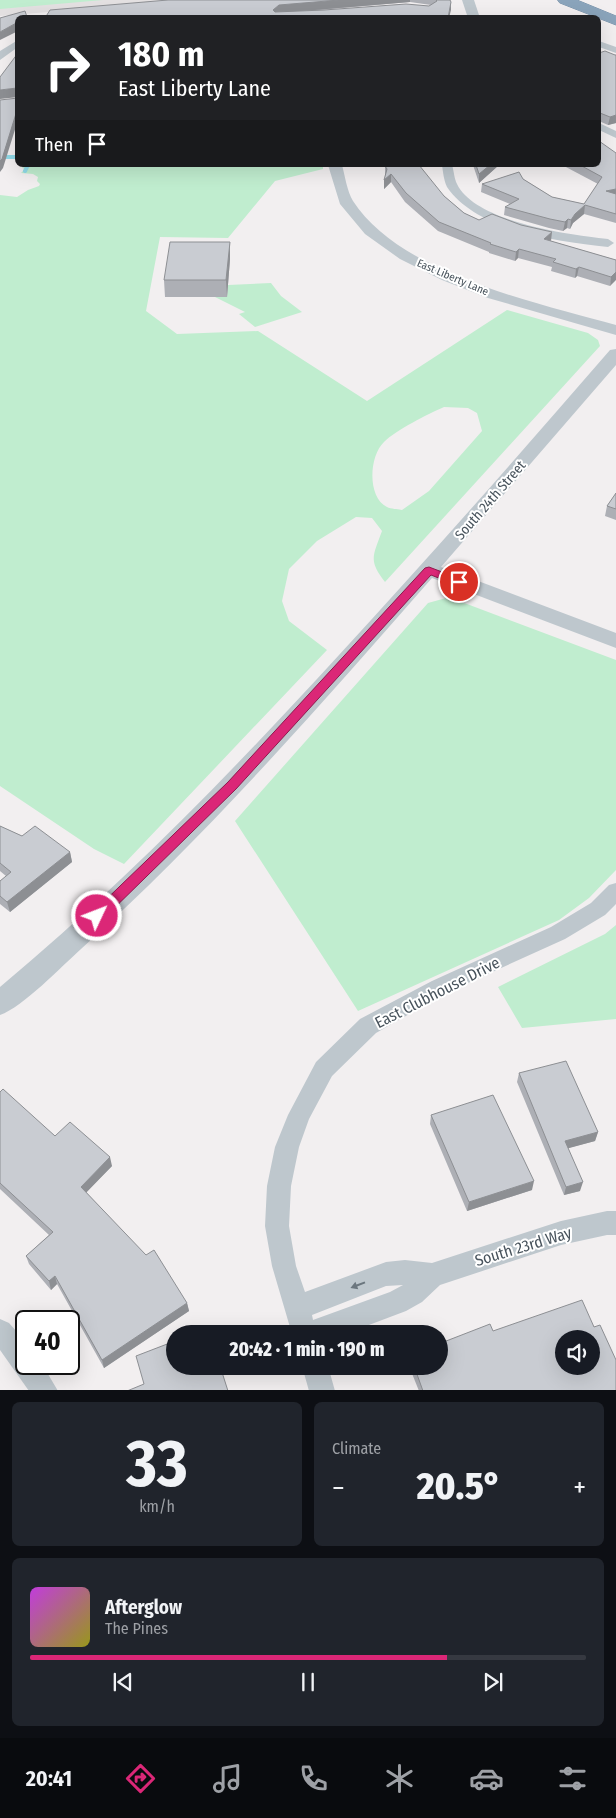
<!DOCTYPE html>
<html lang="en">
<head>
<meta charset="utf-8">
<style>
  body { margin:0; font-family:"Fira Sans Condensed",sans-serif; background:#20242c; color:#f1f3f6; height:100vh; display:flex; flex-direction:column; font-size:19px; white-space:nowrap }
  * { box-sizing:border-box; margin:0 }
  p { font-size:16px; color:#9ea1a6 }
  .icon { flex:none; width:28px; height:28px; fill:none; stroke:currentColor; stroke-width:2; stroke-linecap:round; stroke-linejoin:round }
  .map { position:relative; height:1390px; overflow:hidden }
  .panel { display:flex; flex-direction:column; gap:12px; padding:12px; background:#0d0f14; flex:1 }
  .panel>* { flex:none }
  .hud { position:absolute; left:15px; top:15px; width:586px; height:152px; border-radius:8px; box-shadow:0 5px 20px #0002; background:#202124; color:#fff; overflow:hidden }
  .tools { position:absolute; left:555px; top:1330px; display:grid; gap:10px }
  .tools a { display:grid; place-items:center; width:45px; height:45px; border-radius:50%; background:#171b24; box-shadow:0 5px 20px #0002; font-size:25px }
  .speed { position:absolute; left:15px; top:1310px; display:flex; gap:10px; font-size:25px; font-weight:700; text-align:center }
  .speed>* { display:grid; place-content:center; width:65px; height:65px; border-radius:50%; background:#171b24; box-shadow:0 5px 20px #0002; line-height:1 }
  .speed .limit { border:2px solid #111; border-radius:8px; background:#fff; color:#111 }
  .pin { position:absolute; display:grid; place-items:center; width:42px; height:42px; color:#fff; margin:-21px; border:2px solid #fff; border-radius:50%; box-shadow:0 1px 5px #0007 }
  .me { position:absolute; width:55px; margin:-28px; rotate:47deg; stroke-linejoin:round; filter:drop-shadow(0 0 4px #0008) }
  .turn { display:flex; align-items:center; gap:18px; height:105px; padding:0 20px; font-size:22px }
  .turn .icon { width:65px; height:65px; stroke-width:2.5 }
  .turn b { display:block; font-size:35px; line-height:42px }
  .then { display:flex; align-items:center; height:48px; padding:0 20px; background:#0003; gap:10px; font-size:19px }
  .big { font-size:38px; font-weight:800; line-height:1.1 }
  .panel .tile { flex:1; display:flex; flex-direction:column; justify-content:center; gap:8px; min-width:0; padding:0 18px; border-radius:8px; background:#20242c }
  .panel .dial { align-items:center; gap:0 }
  .dial b { font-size:65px; line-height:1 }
  .song { display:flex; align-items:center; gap:15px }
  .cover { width:60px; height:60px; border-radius:8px; background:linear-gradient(135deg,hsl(290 70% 55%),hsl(60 70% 35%)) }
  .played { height:5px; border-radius:2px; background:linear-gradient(90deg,#db2777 75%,#363941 75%) }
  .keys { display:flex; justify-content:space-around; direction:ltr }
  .heat { display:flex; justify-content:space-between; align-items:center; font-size:28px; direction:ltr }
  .panel .tiles { flex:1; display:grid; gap:12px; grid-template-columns:1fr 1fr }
  .tile:last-child { grid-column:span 2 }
  .trip { position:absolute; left:166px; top:1325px; width:282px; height:50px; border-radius:25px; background:#171b24; box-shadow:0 5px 20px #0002; font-weight:800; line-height:50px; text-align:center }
  .dock { display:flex; height:80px; justify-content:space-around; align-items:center; background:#090b0e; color:#9ea1a6 }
  .dock .icon { width:35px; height:35px }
  .dock .current { color:#db2777 }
  .dock b { font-size:22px; color:#f1f3f6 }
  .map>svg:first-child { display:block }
</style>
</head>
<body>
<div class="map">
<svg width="616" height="1391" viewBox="0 0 616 1391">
  <rect width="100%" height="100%" fill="#f2eff0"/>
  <path fill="#e3e0e1" d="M0,0H193L0,16Z"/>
  <path fill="#c0edcf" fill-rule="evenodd" d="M0,0H103L0,9Z
    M24,165H323V169L275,181L228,238L160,237L146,311L177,334L258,331L367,401L507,310L588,333L598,340L600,346L385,582C368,560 373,556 382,531L372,518L356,517L317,541L289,569L282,601L289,621L327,650L124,864L94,849L0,786V195L17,197L28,190L39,186L40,184L37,181L38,177L33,174L21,173L25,169L22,168ZM444,407L468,408L477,413L482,431L429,491L402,510C398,509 391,509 387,507C367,497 369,456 384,442C396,430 428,414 444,407Z
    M271,283L281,296L302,312L255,327L239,314L245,312L215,297H227L228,285Z
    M446,598L467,604L616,660V870L589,898L559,920L358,1011L235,821L428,603Z
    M616,925V1019L522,1028L498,987L605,934Z"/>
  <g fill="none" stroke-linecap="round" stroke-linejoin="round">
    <path stroke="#90d9e7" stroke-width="4" d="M0,157H18
      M25,171L28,165"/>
    <defs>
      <path id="motorway" d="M558,0H577L616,16V25L560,3Z"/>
    </defs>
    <use href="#motorway" stroke="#758fa7" stroke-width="1"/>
    <path fill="#bec7cd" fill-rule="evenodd" d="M18,40V47L0,60V51Z
      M599,41L616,47V53L599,47Z
      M599,123L616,131V138L599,130Z
      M442,165H452C454,171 454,178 457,184C475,222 570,235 608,239L614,243L608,247C558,241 478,232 447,187C444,181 443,172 442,165Z
      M616,883V904L605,915L565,939L446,993L376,1033L332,1076L309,1119L299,1147L291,1186L289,1226L296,1266L305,1292L386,1262L405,1260L432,1263L561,1221L607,1211H616V1235H607L561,1245L440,1285L422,1302L406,1311L345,1334H292L272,1266L265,1226L267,1186L275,1147L288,1115L316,1062L360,1019L432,981L551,927L591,903L609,885ZM403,1285L390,1292L313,1320L312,1315L386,1286Z
      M0,1319L9,1323L26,1342V1364H42L58,1391H29L0,1350Z
      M302,1366H328L335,1391H309Z"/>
    <path fill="#bec7cd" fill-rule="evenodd" d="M462,0H474L480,18H468Z
      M328,165H342C345,176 347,191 353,201C400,274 537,303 616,325V335L488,298L442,280L400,259L365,234L340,204Z
      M616,349V365L441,567L616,633V648L432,578C320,706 207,835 81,949C62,966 23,1007 0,1015V987C122,885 232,772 339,655C431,555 521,453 610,350Z"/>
    <use href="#motorway" fill="#8aa4bb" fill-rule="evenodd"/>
  </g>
  <path fill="#adafb5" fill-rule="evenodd" d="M168,0H450L451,2V10L45,18ZM410,2L431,5L429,6L308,11Z
    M599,53L616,55V123L608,125L599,121Z
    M616,153V223L584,214L573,223L570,229L567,228L563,231L549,228L504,215L505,207L510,204L481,192L482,184L523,179L552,197L584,204L598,184L564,166V165H599Z
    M473,165H499L479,183Z
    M385,166L444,196L464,213L479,220L616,260L610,286L577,276L575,278L551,271L552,267L518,258L515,261L489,253V252L438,231L405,202L391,182L384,189L385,176Z
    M230,242V259L227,297H165L164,280Z
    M616,493V520L605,516L607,506Z
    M0,826L22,836L70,852L72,862L10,912L0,904V881L6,876L0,871Z
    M519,1073L598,1132L595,1141L568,1148L580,1191L564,1195L517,1082Z
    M0,1092L55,1136L112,1166L86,1192L187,1303L189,1311L104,1368L57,1284L51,1290L29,1264L26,1256L49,1235L0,1189Z
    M431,1115L532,1190L467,1211L430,1124Z
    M594,1327L616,1391H419L409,1366H440L441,1343L493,1331Z"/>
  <path fill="#8d8f93" d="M339,0H410V2L279,13L274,18L273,10L279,5Z
    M451,2V10L449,18H448Z
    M18,22V31L0,40V32Z
    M17,88L18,97L0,99V90Z
    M18,107V120L3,168L0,172V161Z
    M616,115V123L608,125L610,117Z
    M490,165H499L479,183V174Z
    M391,174V182L384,189V180Z
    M616,189V198L606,191Z
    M585,205L584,214L573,223L570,229L571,220L575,214Z
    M568,219L567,228L563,231L565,222Z
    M552,232L551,241L544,239Z
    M230,242V259L227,297L226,280Z
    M519,249L518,258L515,261L516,252Z
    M579,267L577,276L575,278L576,269Z
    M616,272V280L610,286L611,277Z
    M70,852L72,862L10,912L7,902Z
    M598,1132L595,1141L562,1150L565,1141Z
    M110,1157L112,1166L83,1196L81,1187Z
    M534,1181L532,1190L467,1211L469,1202Z
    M583,1182L580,1191L564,1195L566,1187Z
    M55,1276L57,1284L51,1290L49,1281Z
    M187,1303L189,1311L104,1368L102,1360Z"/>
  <path fill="#c9ccd2" stroke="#8d8f93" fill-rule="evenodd" d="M168,0H339L279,5L273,10L275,12L324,10L406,4L429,6L437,1L436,0H450L451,2L448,18H45L50,10Z
    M25,11L27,17L18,18V22L0,32V18Z
    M605,51L615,55H616V115L610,117L600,113L599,118V53Z
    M18,53V89L17,88L0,90V77Z
    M18,98V107L2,159L0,161V100Z
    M599,141L616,153V189L606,191L616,194V214L585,205L575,214L571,220L568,219L565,222L550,219L505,207L519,199L482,184L519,172L523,179L552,197L584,204L602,177L580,165H599Z
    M388,165H419L444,196L464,213L479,220L492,214L521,225L552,232L544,239L616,260V272L611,277L579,267L576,269L553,262L556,259L519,249L516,252L490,244L491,243L439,222L406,193L391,174L384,180L387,169L385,166Z
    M476,165H490L479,174Z
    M170,242H230L226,280H164Z
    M616,493V509L607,506Z
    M0,826L22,836L35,826L70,852L7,902L0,896V881L11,872L0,863Z
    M566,1061L598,1132L565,1141L583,1182L566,1187L519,1073Z
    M3,1089L55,1136L70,1122L110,1157L81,1187L146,1255L154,1250L187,1303L102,1360L55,1276L49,1281L26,1256L53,1232L0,1183V1092Z
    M493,1095L534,1181L469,1202L431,1115Z
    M582,1300L594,1327L600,1325L616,1360V1391H423L414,1366H440V1340L441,1343L490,1324L493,1331ZM564,1339H591V1366H564Z
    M208,1329L209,1334H194Z
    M175,1341V1366H220L228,1391H127L144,1384L136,1356Z"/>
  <defs><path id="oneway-solid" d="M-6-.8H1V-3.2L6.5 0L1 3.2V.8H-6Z" transform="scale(1.25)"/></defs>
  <use fill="#6b767e" href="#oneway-solid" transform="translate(358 1285) rotate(159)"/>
  <path fill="#db2777" stroke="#8e194d" d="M429,567L463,580L465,582L459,586L431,575L236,789L102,920L97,922L92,920L90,916L92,913L228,782L425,568Z"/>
  <g text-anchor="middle" stroke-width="4" stroke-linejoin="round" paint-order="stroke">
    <g font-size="11" fill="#48535c" stroke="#fff">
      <text transform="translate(453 277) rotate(23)" y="4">East Liberty Lane</text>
    </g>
    <g font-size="14" fill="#48535c" stroke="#fff">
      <text transform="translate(490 500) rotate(-49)" y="5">South 24th Street</text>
    </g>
    <g font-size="16" fill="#48535c" stroke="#fff">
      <text transform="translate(437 992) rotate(-27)" y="6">East Clubhouse Drive</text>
      <text transform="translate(523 1246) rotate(-17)" y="6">South 23rd Way</text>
    </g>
  </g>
</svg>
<div class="tools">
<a><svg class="icon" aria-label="sound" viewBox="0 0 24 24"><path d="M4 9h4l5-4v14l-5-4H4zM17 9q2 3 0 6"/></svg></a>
</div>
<div class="speed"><div class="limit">40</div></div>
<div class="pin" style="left:459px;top:582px;background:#d93025"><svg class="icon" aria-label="arrive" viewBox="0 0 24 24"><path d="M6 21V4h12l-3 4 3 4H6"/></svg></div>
<svg class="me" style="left:97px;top:916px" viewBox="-20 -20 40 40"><circle r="17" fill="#db2777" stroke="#fff" stroke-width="3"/><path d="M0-11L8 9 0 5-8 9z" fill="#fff"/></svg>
<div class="trip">20:42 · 1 min · 190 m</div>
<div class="hud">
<div class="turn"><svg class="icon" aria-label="right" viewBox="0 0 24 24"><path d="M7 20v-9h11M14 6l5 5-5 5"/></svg><div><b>180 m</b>East Liberty Lane</div></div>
<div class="then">Then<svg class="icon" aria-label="arrive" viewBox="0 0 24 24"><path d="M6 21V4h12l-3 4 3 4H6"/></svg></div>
</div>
</div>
<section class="panel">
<div class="tiles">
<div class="tile dial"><b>33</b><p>km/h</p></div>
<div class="tile"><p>Climate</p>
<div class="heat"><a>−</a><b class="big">20.5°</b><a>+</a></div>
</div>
<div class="tile">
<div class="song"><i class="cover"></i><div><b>Afterglow</b><p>The Pines</p></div></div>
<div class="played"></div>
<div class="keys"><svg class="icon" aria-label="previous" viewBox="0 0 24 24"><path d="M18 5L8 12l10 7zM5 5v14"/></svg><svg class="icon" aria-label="pause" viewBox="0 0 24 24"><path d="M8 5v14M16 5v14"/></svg><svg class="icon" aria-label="next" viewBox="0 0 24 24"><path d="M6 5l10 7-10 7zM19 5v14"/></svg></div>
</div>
</div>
</section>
<nav class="dock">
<b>20:41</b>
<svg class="icon current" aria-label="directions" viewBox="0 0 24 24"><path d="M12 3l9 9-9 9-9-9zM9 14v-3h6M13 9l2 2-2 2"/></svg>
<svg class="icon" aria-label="music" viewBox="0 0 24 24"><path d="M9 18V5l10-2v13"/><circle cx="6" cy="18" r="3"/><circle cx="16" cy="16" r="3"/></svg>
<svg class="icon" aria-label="phone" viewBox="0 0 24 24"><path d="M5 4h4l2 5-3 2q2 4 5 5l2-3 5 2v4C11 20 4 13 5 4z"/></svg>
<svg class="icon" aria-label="climate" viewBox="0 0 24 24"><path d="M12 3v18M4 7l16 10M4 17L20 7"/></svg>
<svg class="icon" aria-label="car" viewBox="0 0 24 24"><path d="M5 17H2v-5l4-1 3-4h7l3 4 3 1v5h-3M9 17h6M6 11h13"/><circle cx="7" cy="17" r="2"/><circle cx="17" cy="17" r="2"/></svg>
<svg class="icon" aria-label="filters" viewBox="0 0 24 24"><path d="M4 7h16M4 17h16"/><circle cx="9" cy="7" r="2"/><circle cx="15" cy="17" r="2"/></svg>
</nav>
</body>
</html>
